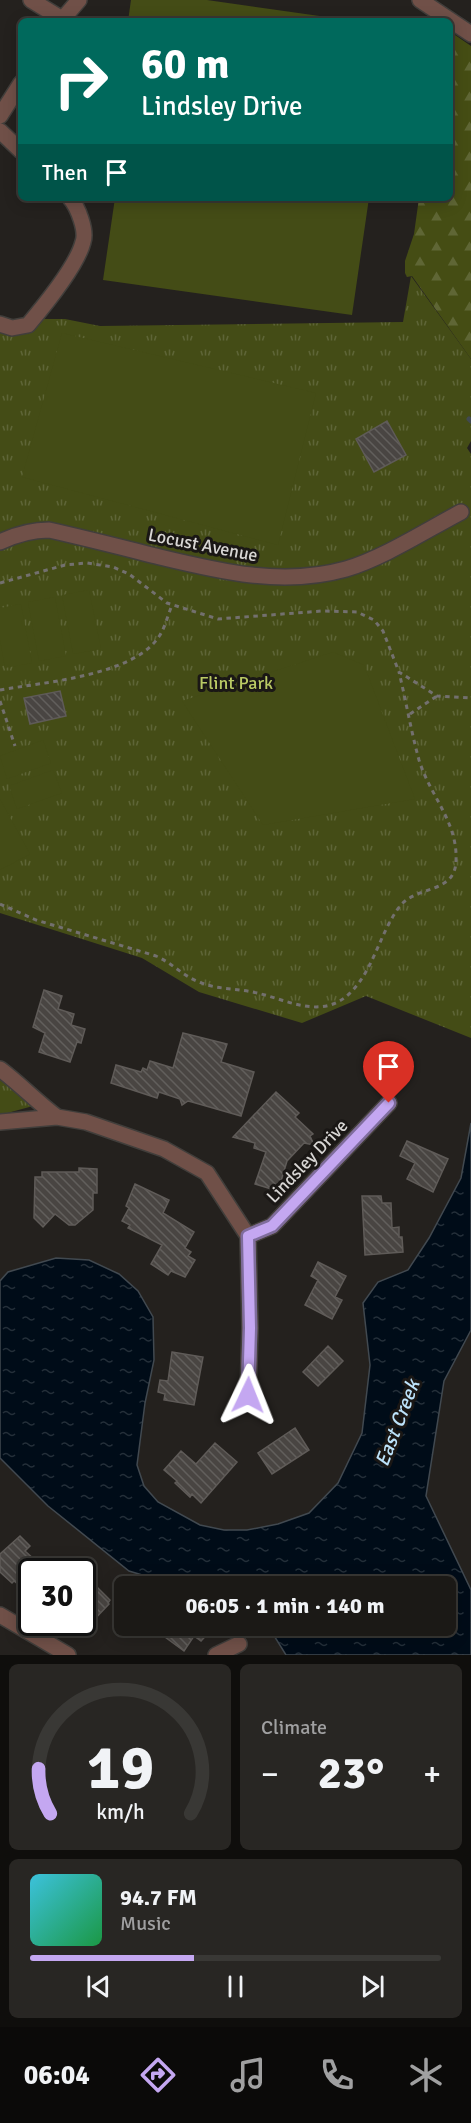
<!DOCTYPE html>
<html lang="en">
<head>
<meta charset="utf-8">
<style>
  body { margin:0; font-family:Signika,sans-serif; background:#282623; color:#f1f3f6; height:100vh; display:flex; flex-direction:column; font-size:22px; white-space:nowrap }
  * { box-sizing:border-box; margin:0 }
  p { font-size:20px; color:#a0a0a1 }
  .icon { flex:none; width:33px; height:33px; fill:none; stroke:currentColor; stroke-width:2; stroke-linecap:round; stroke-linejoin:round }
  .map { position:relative; height:1655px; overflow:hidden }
  .sheet { display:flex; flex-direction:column; gap:9px; padding:9px; background:#0f0e0c; flex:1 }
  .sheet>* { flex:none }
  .top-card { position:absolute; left:18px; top:18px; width:435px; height:183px; border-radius:9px; box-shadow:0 3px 15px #0003,0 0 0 2px #393835; background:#00695c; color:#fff; overflow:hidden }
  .speed { position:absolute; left:18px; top:1558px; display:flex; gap:12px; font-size:30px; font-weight:700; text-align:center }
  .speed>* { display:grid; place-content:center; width:78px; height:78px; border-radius:50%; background:#1b1916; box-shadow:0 3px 15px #0003,0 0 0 2px #393835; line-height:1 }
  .speed .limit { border:3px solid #111; border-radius:9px; background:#fff; color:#111 }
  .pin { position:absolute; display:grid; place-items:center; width:51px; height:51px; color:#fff; margin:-62px -26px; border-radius:50% 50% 50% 0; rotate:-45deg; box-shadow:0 0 6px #0007 }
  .pin .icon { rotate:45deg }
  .me { position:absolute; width:66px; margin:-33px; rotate:2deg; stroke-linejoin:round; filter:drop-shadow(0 0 4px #0008) }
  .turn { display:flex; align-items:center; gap:21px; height:126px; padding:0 24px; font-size:27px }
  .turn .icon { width:78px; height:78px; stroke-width:2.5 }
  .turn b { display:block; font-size:42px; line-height:51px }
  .then { display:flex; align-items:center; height:57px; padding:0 24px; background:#0003; gap:12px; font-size:22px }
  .big { font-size:45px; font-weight:800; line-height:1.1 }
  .sheet .widget { flex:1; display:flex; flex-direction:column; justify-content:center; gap:9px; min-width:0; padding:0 21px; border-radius:9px; background:#282623 }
  .sheet .dial { align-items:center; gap:0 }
  .dial svg { height:156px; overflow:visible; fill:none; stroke:#393835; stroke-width:7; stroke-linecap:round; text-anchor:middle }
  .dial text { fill:#f1f3f6; stroke:none }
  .song { display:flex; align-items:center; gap:18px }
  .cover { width:72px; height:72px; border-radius:9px; background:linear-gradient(135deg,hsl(190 70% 55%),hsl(140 70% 35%)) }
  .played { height:6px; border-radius:3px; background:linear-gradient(90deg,#c4a7f1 40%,#393835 40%) }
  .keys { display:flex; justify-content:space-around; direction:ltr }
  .heat { display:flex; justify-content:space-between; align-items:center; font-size:33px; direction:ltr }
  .sheet .tiles { flex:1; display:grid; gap:9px; grid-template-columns:1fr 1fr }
  .widget:last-child { grid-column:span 2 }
  .trip { position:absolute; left:114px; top:1576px; width:342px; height:60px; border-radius:9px; background:#1b1916; box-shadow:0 3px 15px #0003,0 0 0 2px #393835; font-weight:800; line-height:60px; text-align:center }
  .dock { display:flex; height:96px; justify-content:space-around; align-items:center; background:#0b0a09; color:#a0a0a1 }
  .dock .icon { width:42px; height:42px }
  .dock .active { color:#c4a7f1 }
  .dock b { font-size:27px; color:#f1f3f6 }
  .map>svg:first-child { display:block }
</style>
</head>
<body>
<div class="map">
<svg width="471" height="1655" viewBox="0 0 471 1655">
  <defs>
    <pattern id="forest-firs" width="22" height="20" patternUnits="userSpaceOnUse" patternTransform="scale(1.5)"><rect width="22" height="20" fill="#454d14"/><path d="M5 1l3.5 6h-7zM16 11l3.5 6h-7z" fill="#5f6635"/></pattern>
    <pattern id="park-tufts" width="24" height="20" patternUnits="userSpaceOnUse" patternTransform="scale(1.5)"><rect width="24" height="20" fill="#444c16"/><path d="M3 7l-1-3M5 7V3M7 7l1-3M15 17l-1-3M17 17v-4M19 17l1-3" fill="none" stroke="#5e6537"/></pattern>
    <pattern id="water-ripples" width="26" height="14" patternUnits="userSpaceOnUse" patternTransform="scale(1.5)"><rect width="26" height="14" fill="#000c18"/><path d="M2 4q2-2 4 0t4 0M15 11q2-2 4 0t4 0" fill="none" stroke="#242f39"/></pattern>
    <pattern id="building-back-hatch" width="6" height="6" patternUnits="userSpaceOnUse" patternTransform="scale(1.5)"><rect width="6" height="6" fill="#494542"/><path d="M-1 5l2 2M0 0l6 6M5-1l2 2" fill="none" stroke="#625f5c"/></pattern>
  </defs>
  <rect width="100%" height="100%" fill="#24211e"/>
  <path fill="url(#forest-firs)" d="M455,35L471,46V359L412,276L407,277L405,273V261L414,234L419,198H450V38Z"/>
  <path fill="url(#park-tufts)" d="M411,276L471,359V441L467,448L471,454V1038L366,996L302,1023L199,992L142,958L0,913V328L33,331L40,319H65L100,326L403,322Z
    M0,1074L33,1106L0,1115Z"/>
  <path fill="#444c16" d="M131,0H207L355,21H128Z
    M115,198H369L352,315L103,280Z
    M62,333L316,393L278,545L22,477Z
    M89,590L101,649L73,654L62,595Z
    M55,597L66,656L39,661L28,602Z
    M21,604L32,663L5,668L0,640V608Z
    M333,652L364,665L415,799L263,825L182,701Z
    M43,740L51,763L7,779L0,756Z
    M53,770L62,793L17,809L9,786Z
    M0,799L30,854L0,870Z"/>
  <path fill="url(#water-ripples)" stroke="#414950" stroke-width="1.5" d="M471,1123V1330L444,1381L426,1496L471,1590V1655H286L268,1626H446V1587H182L129,1571L48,1506L0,1458V1281L8,1272L56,1258L89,1260L119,1274L138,1291L153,1317L154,1360L145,1403L137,1465L144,1486L158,1502L200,1525L224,1530H247L278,1524L309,1513L338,1483L362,1433L370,1365L363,1303L378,1282L408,1270L429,1238L461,1178Z"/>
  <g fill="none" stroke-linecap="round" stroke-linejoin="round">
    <path stroke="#414950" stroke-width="5" d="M469,419L471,421"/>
  </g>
  <path fill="url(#building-back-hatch)" stroke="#5f5b58" stroke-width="1.5" d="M387,421L406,455L374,472L356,439Z
    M60,691L66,716L30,724L24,698Z
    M44,990L62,996L58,1009L74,1014L71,1025L85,1029L81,1043L77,1042L70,1062L39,1052L45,1033L33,1027Z
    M183,1033L227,1044L221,1062L254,1072L241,1116L192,1102L188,1101L182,1105L180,1099L159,1092L157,1098L111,1083L116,1065L141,1072L143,1068L147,1070L150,1061L173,1068Z
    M276,1092L299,1113L295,1117L313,1134L310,1136L314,1145L304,1143L287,1161L278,1191L255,1184L266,1152L254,1148L255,1143L233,1137Z
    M407,1141L448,1159L433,1192L407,1179L415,1163L400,1156Z
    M79,1168L97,1169V1193H93V1210L75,1225H69L55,1214L43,1227L34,1218L35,1177H42V1172H79Z
    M135,1184L169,1200L163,1213L194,1232L185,1248L191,1252L188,1256L195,1260L185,1277L171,1271L168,1275L151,1264L162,1245L128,1228L130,1225L122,1221L129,1208L126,1206Z
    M362,1196H381L382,1203H391L392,1228L399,1227V1237H402L403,1252L365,1255Z
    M318,1262L346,1276L335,1297L342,1300L332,1319L305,1305L318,1280L311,1276Z
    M328,1346L343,1361L318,1386L303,1372Z
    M172,1352L203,1357L194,1405L164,1400L165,1394L158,1392L160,1380L168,1381Z
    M295,1428L309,1450L272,1474L258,1453Z
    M215,1443L237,1462L201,1503L192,1494L190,1497L175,1483L177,1481L164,1470L181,1451L196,1464Z
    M20,1536L30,1546L25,1551L35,1560L25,1570L29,1574L19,1585L14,1581L12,1583L0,1572V1554Z
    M82,1572L110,1600L108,1603L109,1604L92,1622L82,1612Z
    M150,1626H215L201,1641L194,1636L184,1651Z"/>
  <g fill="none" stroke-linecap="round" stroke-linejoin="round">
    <defs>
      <path id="minor" d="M31,0L62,19
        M420,0L471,34
        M61,21L79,0
        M0,116L21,83
        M0,131L21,151
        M0,324L12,328L28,325C44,306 77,266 83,242C87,231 78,207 70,198
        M0,542C17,534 31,530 49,530C85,538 120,547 156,556C218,571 282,587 346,569C383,558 425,531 461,512
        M0,1069C20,1084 37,1102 57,1117
        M0,1122L57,1117L86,1122L164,1149L207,1173L248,1236L250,1328L248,1395
        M248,1236L272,1226L389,1103
        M0,1615L68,1655
        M216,1655L239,1644"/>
    </defs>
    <use href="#minor" stroke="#413e3b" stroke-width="18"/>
    <path stroke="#73706e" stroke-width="3" stroke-dasharray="4.5 4.5" stroke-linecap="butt" d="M0,583L65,565L87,563L113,567L129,574L167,603L218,619L322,611L357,612L374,620L383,631L399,672L437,696L471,698
      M0,690C44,682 135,676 160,635C165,627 168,615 172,605
      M0,701L15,746
      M410,714L437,696
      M0,904L36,920L156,956C172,963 183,976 199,982C217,990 238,988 257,993C288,1000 323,1021 351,992C374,969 380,932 400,906C417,885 455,894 456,861C458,822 430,796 419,760C411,731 406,701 399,672"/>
    <use href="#minor" stroke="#705048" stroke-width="15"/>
  </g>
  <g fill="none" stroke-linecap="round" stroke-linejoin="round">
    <defs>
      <path id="route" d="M248,1395L250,1328L248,1236L272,1226L389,1103"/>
    </defs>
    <use href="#route" stroke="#7f6d9d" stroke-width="15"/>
    <use href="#route" stroke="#c4a7f1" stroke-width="10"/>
  </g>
  <g text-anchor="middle" stroke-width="6" stroke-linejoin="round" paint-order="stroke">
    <g font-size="18" fill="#d8d6d4" stroke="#1a1715">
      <text transform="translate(203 545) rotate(11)" y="6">Locust Avenue</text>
      <text transform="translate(307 1161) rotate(-46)" y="6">Lindsley Drive</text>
    </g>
    <g font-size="18" fill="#baca64" stroke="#1a1715">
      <text x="236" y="689">Flint Park</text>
    </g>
    <g font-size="20" font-style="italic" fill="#bde3fb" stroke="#1a1715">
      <text transform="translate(397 1423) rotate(-69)" y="7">East Creek</text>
    </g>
  </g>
</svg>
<div class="speed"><div class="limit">30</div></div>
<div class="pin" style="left:389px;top:1103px;background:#d93025"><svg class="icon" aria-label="arrive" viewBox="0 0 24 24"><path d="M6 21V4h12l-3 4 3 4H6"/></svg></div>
<svg class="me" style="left:248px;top:1395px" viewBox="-20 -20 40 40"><path d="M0-17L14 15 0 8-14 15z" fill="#c4a7f1" stroke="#fff" stroke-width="4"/></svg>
<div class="trip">06:05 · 1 min · 140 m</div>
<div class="top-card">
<div class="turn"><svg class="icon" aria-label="right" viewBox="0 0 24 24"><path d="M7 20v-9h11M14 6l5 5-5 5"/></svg><div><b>60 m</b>Lindsley Drive</div></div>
<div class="then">Then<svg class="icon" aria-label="arrive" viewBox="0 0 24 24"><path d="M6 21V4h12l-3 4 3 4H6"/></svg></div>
</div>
</div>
<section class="sheet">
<div class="tiles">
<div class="widget dial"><svg viewBox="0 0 100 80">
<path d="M14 69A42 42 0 1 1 86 69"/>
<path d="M14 69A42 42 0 0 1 8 46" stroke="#c4a7f1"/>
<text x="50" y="56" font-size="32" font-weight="700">19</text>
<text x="50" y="72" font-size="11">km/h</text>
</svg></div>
<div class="widget"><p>Climate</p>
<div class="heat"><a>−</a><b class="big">23°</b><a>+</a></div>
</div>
<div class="widget">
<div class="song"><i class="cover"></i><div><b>94.7 FM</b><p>Music</p></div></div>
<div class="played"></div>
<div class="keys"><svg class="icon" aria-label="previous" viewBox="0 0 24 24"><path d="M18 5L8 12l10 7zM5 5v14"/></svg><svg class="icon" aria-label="pause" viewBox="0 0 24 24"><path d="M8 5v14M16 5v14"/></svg><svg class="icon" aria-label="next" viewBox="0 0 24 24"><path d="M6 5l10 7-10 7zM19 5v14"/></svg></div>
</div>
</div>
</section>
<nav class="dock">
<b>06:04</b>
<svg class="icon active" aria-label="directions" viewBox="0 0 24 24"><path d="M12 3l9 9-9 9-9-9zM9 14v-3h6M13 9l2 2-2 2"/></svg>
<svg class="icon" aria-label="music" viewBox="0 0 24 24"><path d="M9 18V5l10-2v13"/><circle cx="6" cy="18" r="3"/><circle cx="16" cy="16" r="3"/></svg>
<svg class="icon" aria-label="phone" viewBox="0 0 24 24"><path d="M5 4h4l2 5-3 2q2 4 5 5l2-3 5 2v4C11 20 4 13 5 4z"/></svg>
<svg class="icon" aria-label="climate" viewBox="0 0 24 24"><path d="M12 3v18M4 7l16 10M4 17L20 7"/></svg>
</nav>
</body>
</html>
